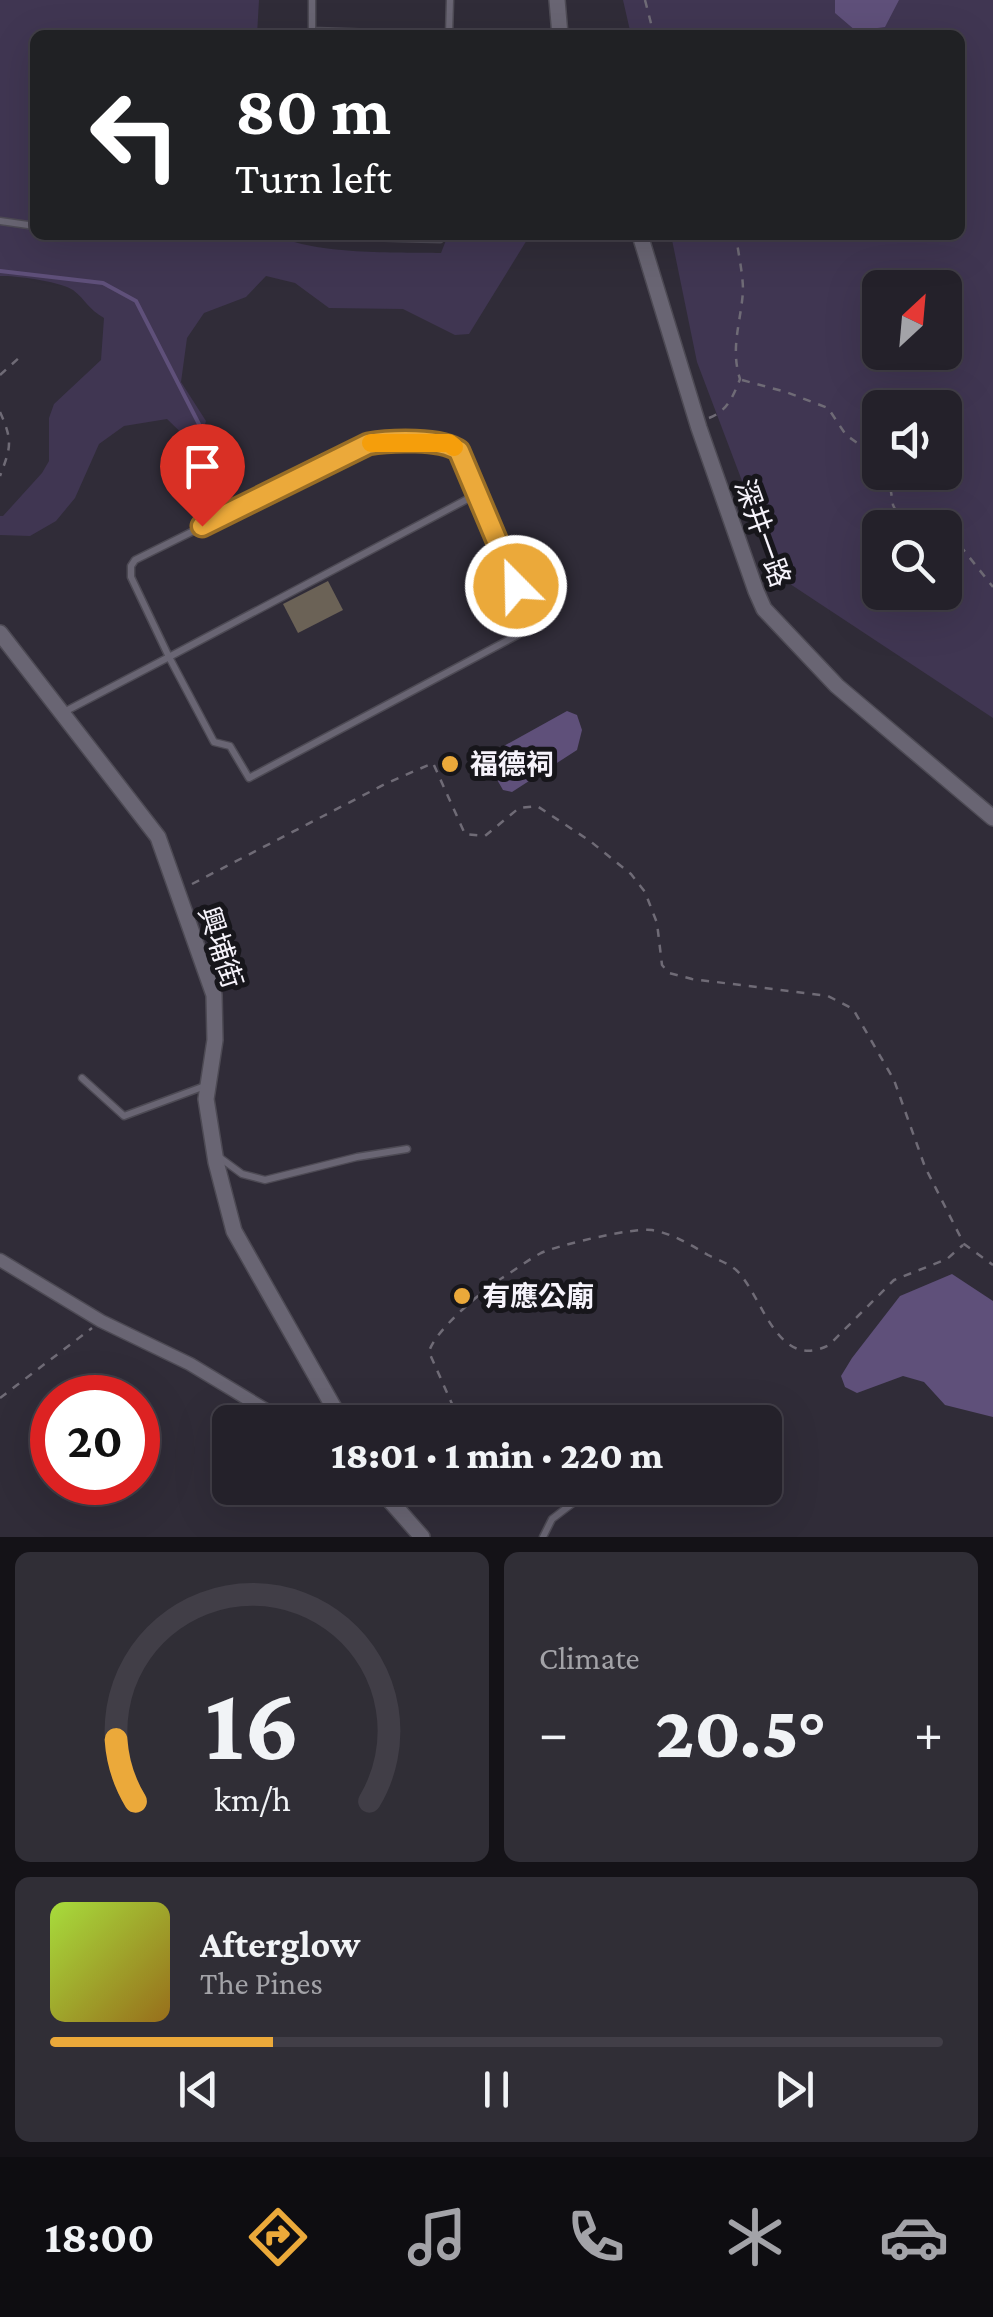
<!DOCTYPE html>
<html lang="en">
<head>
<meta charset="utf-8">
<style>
  body { margin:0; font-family:"Crimson Pro","Noto Sans TC",serif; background:#302e36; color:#f1f3f6; height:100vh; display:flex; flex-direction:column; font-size:38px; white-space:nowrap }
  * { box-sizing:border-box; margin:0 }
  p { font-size:32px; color:#a3a3a8 }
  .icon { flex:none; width:55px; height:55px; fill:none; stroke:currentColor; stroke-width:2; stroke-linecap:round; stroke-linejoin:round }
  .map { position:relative; height:1537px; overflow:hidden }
  .side { display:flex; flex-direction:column; gap:15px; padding:15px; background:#141217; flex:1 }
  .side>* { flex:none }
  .guide { position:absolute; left:30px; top:30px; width:935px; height:210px; border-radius:15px; box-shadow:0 10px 40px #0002,0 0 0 2px #413e47; background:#202124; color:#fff; overflow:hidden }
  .needle { width:65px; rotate:26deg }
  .fabs { position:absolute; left:862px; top:270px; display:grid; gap:20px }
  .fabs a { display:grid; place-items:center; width:100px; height:100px; border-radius:15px; background:#24212a; box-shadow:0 10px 40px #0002,0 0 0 2px #413e47; font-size:50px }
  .speed { position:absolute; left:30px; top:1375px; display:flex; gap:20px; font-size:50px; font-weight:700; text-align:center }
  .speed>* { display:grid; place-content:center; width:130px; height:130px; border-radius:50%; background:#24212a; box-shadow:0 10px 40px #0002,0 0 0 2px #413e47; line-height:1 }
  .speed .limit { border:15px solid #d22; background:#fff; color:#111 }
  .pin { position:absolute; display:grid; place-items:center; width:85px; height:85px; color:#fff; margin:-102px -42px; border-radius:50% 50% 50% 0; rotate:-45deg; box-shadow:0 0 10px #0007 }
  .pin .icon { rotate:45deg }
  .me { position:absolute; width:110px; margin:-55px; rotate:337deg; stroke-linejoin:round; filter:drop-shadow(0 0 8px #0008) }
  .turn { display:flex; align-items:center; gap:35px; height:210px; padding:0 40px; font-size:45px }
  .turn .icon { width:130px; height:130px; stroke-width:2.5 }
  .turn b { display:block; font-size:70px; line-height:85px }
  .big { font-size:75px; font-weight:800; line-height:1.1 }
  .side .widget { flex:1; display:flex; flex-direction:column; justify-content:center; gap:15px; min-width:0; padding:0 35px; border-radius:15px; background:#302e36 }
  .side .dial { align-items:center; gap:0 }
  .dial svg { height:260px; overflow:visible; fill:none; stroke:#413e47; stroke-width:7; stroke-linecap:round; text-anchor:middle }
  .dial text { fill:#f1f3f6; stroke:none }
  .song { display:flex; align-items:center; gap:30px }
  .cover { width:120px; height:120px; border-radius:15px; background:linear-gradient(135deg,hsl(80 70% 55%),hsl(40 70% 35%)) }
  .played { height:10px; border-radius:5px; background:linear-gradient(90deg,#eba93a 25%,#413e47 25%) }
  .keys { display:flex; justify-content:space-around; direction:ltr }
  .heat { display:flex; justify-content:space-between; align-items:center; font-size:55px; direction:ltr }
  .side .tiles { flex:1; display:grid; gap:15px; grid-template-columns:1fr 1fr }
  .widget:last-child { grid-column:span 2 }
  .trip { position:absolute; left:212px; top:1405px; width:570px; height:100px; border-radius:15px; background:#24212a; box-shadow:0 10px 40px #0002,0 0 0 2px #413e47; font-weight:800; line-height:100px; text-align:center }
  .dock { display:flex; height:160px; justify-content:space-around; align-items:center; background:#0e0d11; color:#a3a3a8 }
  .dock .icon { width:70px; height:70px }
  .dock .selected { color:#eba93a }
  .dock b { font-size:45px; color:#f1f3f6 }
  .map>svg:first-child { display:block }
</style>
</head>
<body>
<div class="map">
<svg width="993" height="1537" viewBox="0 0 993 1537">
  <rect width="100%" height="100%" fill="#302c38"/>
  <path fill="#403652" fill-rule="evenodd" d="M0,0H259L257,35H35V235H277C313,255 398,252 441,253L448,235H530L469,334L455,335L403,309L329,308L295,283L266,276L246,297L204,313L187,338L181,382L206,421L197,448L167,419L124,426L99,444L75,498L56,521L30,536L0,535V516H3L42,473L49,461V418L54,404L101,360L104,318C88,309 86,300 73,290C62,282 15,275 0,276Z
    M623,0H993V718L778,576L697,362L671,235H960V35H631ZM880,288H945V352H880ZM880,408H945V472H880ZM880,528H945V592H880Z"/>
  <path fill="#5f507a" d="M835,0H899L885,27L856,31L835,13Z
    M567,711L577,715L582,730L577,750L512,792L503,790L484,757Z
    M952,1274L993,1301V1417L945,1405L924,1382L903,1376L857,1393L845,1387L841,1376L852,1358L900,1296Z"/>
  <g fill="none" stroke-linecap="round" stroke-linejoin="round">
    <path stroke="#5f507a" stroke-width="4" d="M0,271L103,283L136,301L203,432"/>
  </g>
  <path fill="#6b6256" d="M328,581L343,610L298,633L283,604Z"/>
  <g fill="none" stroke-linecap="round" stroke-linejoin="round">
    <defs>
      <path id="service" d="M312,31L440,35
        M312,34V0
        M449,35L450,0
        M0,221L35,226
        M289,235L440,239V235
        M64,712L169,657L131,577V566L135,560L369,444L449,443L459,451L530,616L527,630L249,778L230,746L214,742L169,657L477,494
        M82,1078L124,1116L205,1086
        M219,1157L242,1174L265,1180L357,1157L407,1149
        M543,1537L552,1519L573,1503"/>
      <path id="minor" d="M0,1260L101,1321L190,1364L286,1422"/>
      <path id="tertiary" d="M557,0L560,35
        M640,235L699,428L756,591L764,609L837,686L993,818
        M0,633L158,837L214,995L215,1040L206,1099L216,1162L234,1231L342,1422
        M379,1488L422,1537"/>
    </defs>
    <use href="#service" stroke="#4d4a54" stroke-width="9"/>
    <use href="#minor" stroke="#4d4a54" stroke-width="15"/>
    <use href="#tertiary" stroke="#4d4a54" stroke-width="18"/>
    <path stroke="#6f6b76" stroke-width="2.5" stroke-dasharray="8 8" stroke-linecap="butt" d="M645,0L654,35
      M0,375L20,357
      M742,380L786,392L828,408L846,435L880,459
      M0,412C13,441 11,447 0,476
      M709,418C727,411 733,397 740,379C730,348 741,322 743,291C743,273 738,253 736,235
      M888,472L893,505L904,528
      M945,543H958L993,587
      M192,884L385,784L433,763L465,834L485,836L519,808L537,806L590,841L631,874L645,892L657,923L662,965L669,973L692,979L828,996L853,1009L894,1080L925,1167L964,1244L993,1265
      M0,1398L92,1328
      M460,1422L429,1352C434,1331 483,1290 502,1278C515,1270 528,1260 541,1253C558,1245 635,1227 652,1230C673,1234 689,1244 708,1255C718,1260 733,1265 740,1274C764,1302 779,1371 829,1345L894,1280L947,1259L963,1245"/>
    <use href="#service" stroke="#696573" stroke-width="6"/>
    <use href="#minor" stroke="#696573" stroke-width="12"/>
    <use href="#tertiary" stroke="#696573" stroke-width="15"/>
  </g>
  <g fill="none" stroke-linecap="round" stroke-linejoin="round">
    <defs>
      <path id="route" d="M202,526L368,444C390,440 442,438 459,451L516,586"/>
    </defs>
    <use href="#route" stroke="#996e26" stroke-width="25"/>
    <use href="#route" stroke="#eba93a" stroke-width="18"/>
    <path stroke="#f59e0b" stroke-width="18" d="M371,443H449L454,447"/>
  </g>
  <g fill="#eba93a" stroke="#17161b" stroke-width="4">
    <circle cx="450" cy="764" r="10"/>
    <circle cx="462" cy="1296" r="10"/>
  </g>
  <g text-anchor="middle" stroke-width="10" stroke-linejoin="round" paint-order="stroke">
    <g font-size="28" fill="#f6f3fb" stroke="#17161b">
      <text transform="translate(763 533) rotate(70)" y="10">深井一路</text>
      <text transform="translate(221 947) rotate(72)" y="10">興埔街</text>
    </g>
    <g font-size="28" font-weight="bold" fill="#f6f3fb" stroke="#17161b" text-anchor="start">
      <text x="470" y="774">福德祠</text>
      <text x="482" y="1306">有應公廟</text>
    </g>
  </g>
</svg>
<div class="fabs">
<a><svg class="needle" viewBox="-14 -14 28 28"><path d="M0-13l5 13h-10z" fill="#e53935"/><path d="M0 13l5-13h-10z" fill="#a3a3a8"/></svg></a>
<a><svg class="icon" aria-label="sound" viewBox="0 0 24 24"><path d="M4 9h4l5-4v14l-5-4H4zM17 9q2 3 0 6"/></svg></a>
<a><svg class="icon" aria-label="search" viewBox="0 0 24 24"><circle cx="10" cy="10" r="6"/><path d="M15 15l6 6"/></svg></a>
</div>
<div class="speed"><div class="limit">20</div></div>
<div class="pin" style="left:202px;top:526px;background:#d93025"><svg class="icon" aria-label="arrive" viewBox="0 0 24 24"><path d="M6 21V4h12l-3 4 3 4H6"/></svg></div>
<svg class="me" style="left:516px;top:586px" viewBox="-20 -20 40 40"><circle r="17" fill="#eba93a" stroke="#fff" stroke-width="3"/><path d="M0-11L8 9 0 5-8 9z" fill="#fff"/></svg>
<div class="trip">18:01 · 1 min · 220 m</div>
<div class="guide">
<div class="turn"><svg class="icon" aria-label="left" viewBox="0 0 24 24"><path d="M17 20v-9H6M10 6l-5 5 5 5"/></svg><div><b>80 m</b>Turn left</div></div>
</div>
</div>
<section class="side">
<div class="tiles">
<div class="widget dial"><svg viewBox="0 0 100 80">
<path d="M14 69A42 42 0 1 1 86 69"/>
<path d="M14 69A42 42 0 0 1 8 50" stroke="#eba93a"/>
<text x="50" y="56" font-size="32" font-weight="700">16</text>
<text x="50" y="72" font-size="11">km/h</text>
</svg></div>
<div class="widget"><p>Climate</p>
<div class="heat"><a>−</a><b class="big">20.5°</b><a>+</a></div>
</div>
<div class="widget">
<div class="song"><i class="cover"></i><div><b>Afterglow</b><p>The Pines</p></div></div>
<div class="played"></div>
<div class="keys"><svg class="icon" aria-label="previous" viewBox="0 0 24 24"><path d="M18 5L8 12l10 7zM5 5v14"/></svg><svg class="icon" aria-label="pause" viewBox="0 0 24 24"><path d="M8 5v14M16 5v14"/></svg><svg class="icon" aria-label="next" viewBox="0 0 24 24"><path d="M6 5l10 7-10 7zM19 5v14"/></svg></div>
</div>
</div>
</section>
<nav class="dock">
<b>18:00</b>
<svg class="icon selected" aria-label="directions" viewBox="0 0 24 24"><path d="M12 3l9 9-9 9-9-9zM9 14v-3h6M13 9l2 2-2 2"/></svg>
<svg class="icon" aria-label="music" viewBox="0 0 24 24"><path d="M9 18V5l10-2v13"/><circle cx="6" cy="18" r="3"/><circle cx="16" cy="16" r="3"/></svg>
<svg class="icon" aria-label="phone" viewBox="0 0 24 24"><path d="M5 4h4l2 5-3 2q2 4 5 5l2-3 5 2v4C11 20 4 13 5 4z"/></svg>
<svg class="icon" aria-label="climate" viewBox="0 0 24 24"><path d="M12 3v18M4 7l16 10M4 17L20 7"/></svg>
<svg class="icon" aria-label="car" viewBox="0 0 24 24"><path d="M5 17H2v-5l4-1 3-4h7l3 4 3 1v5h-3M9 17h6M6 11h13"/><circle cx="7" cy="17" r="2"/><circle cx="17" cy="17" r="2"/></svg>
</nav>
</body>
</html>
